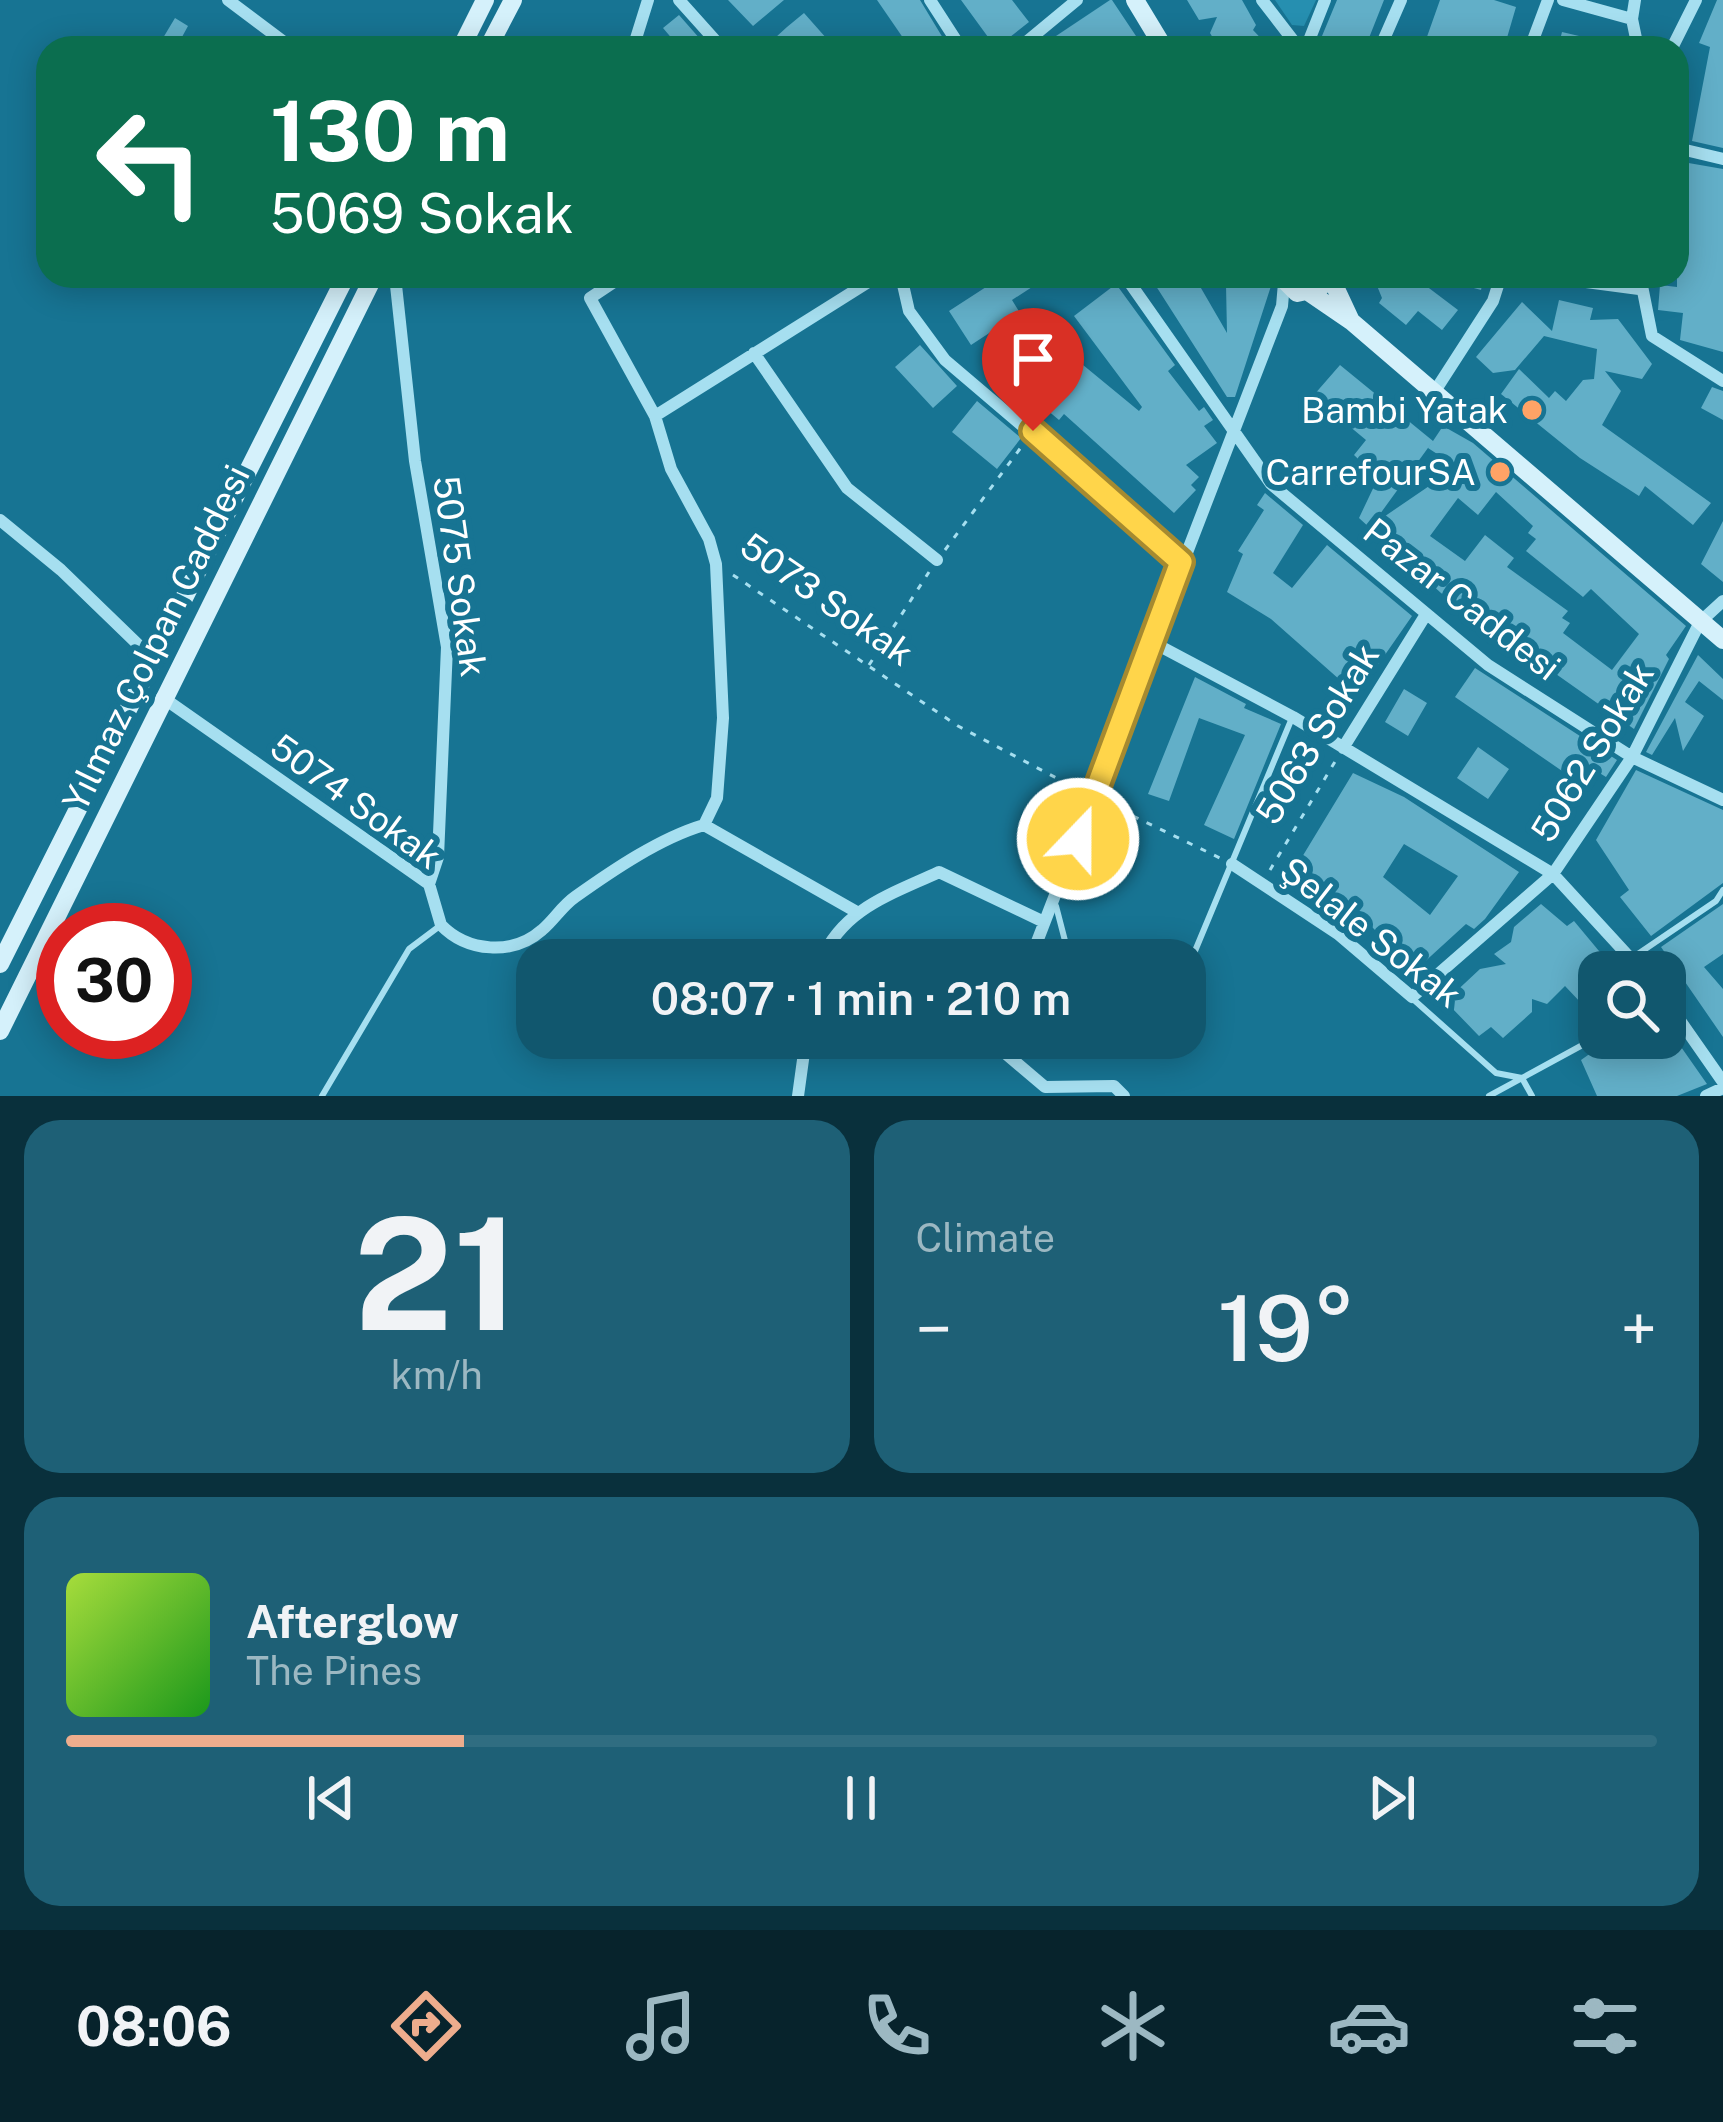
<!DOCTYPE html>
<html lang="en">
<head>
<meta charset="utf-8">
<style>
  body { margin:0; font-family:"Public Sans",sans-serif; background:#1e6076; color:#f1f3f6; height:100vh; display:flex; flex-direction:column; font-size:45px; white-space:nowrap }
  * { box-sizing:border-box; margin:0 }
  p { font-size:39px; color:#9cb8c2 }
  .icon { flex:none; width:66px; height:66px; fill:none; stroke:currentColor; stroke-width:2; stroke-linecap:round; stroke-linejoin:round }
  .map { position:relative; height:1096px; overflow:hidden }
  .drawer { display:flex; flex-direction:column; gap:24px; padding:24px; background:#09303c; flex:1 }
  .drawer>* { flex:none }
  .hud { position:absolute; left:36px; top:36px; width:1653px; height:252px; border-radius:36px; box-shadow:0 6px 30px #0003; background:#0b6e4f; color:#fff; overflow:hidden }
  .tools { position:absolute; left:1578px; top:951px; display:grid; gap:24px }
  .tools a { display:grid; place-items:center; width:108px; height:108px; border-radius:24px; background:#11576e; box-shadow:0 6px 30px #0003; font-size:60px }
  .speed { position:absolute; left:36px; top:903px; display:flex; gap:24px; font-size:60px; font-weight:700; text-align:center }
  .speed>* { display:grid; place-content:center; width:156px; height:156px; border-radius:50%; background:#11576e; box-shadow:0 6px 30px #0003; line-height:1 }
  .speed .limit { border:18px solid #d22; background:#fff; color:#111 }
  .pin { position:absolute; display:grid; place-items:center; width:102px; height:102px; color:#fff; margin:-123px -51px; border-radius:50% 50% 50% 0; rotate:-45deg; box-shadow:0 0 12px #0007 }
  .pin .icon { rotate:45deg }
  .me { position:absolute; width:132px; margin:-66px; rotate:22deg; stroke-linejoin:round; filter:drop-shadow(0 0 9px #0008) }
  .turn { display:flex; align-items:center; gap:42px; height:252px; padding:0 36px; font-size:54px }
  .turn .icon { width:156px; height:156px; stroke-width:2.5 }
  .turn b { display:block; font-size:84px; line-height:102px }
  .big { font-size:90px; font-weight:600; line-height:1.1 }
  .drawer .widget { flex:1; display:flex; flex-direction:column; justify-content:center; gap:18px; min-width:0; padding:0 42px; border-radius:36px; background:#1e6076 }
  .drawer .dial { align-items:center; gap:0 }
  .dial b { font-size:156px; line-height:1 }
  .song { display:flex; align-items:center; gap:36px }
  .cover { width:144px; height:144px; border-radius:18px; background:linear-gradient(135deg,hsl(80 70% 55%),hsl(120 70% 35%)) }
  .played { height:12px; border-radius:6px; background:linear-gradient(90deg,#eead8d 25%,#306d81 25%) }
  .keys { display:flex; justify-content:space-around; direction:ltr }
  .heat { display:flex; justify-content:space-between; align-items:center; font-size:66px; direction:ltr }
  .drawer .tiles { flex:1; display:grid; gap:24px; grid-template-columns:1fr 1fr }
  .widget:last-child { grid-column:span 2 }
  .trip { position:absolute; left:516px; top:939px; width:690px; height:120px; border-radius:36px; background:#11576e; box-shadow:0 6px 30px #0003; font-weight:600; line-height:120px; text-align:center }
  .menu { display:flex; height:192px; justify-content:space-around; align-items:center; background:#07232c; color:#9cb8c2 }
  .menu .icon { width:84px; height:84px }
  .menu .on { color:#eead8d }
  .menu b { font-size:54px; color:#f1f3f6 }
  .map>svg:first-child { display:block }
</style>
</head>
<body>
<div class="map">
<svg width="1723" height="1096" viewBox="0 0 1723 1096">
  <rect width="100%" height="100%" fill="#177493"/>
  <path fill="#268fb0" d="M1275,0H1316L1304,26L1292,25Z"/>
  <path fill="#62afc8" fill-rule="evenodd" d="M728,0H784L753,26Z
    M877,0H920L949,48H910Z
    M961,0H1012L1029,22L996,48Z
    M1112,0L1144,48H1038L1110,0Z
    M1187,0H1242L1256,25L1253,30L1270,48H1219L1210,33L1217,17L1199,20Z
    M1337,0H1384L1365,48H1317Z
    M1440,0H1494L1516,7L1504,48H1423Z
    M1717,0H1723V148L1692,141L1710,47L1699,43Z
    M804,13L835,48H764L787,27Z
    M679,15L708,48H680L663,28Z
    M175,18L188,26L176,48H157Z
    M1562,32L1609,43L1608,48H1558Z
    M1677,161L1723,169V352L1680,340L1683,313L1658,310L1660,285L1677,287Z
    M1003,276H1049L1012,300L1020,313L971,345L949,311Z
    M1165,276H1194L1227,333L1226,285L1237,276L1267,279L1271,286L1235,397H1227L1154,283Z
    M1373,276H1413L1458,310L1442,330L1418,311L1406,325L1379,303L1382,298Z
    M1446,276H1484L1481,290L1445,280Z
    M1116,284L1175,365L1168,371L1199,411L1204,407L1213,420L1204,426L1217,443L1186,465L1199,477L1191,485L1196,490L1174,513L1064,414L1059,420L1040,404L1043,400L1019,380L1048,346L1071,367L1077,360L1139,411L1142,407L1074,316Z
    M1559,300L1593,308L1590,320L1618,319L1652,364L1642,379L1605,371L1621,391L1602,425L1711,503L1693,525L1645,486L1639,496L1580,458L1501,394L1519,369L1549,398L1555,391L1566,401L1583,380L1594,379L1597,349L1544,336L1515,370L1493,373L1476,357L1522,302L1552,331Z
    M920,345L957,386L933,408L895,367Z
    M1340,365L1433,441L1443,426L1473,443L1686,626L1666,655L1669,659L1634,729L1441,593L1359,518L1378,478L1354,455L1366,440L1313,396ZM1433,441L1428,448L1457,467L1372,525ZM1496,492L1533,526L1528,533L1536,539L1526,551L1583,597L1591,589L1639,634L1612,670L1563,633L1570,623L1562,618L1568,611L1507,567L1514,558L1485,535L1465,561L1430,536L1458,498L1478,515Z
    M1712,387L1723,391V420L1701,408Z
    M977,401L1021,438L997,469L952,432Z
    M1265,493L1303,525L1273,573L1292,588L1327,545L1412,616L1357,695L1271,619L1227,592L1243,554L1238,551L1264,510L1257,505Z
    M1723,521V582L1701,564Z
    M1698,655L1723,679V700L1699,681L1685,702L1704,716L1683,751L1675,718L1652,755L1646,752Z
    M1475,668L1617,760L1606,777L1575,758L1565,773L1455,697Z
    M1195,677L1246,704L1244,708L1281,724L1234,839L1204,825L1245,735L1199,718L1169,801L1148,794Z
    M1404,689L1427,703L1408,736L1385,722Z
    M1478,747L1509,769L1488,799L1457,778Z
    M1636,770L1723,810V883L1651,936L1620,897L1629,890L1596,840Z
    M1353,773L1404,797L1519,872L1485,919L1474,929L1466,924L1420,966L1396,940L1391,946L1373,928L1324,898L1330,889L1296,867ZM1404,844L1458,876L1430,915L1383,877Z
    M1541,904L1567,926L1574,921L1609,963L1604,966L1610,972H1599V1022L1565,986L1547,1004L1532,999V1012L1503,1038L1491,1027L1479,1036L1449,1005L1450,997L1480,969L1506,964L1494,954L1511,942L1514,927Z
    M1723,904V954L1704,967L1723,989V1037L1661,947Z
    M1665,1024L1707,1084L1677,1096H1597L1581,1060L1612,1038H1665Z"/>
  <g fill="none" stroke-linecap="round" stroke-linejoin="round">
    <path stroke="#a6dff0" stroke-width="3" stroke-dasharray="6 9" stroke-linecap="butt" d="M571,276L581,287
      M945,550L1022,446
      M733,575L958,726L1081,791
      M869,665L929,572
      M1106,803L1222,859
      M1270,870L1336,760"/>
    <path stroke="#a6dff0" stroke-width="6" d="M1056,906L1070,960
      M1632,958L1716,901L1723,890
      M1185,975L1292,718
      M1414,1000L1496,1073L1522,1078L1532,1096
      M322,1096L409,949L441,925
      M1489,1096L1599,1036"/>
    <path stroke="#a6dff0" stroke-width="12" d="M228,0L292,48
      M679,0L722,48
      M930,0L961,48
      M1262,0L1299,48
      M1563,0L1632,19
      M1635,0L1632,19L1638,48
      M633,48L648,0
      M1019,48L1077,0
      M1306,48L1325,0
      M1380,48L1401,0
      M1530,48L1548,0
      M1672,48L1696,0
      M1677,148L1723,159
      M395,276L415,461L447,647L438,857L429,884
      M901,276L909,311L945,360L1181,561
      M1125,276L1271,484L1488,665L1632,757L1723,800
      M1541,276L1639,289
      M1640,276L1652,336L1723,381
      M754,353L847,488L937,560
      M1435,391L1493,301L1501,276
      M655,416L878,276
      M0,520L61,570L153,659
      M1154,643L1293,717L1553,874L1643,972
      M162,697L429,884L441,925C467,952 513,956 542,930C554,920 562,906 575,897C613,870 660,838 704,825L717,798L723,718L716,564L709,539L671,469L655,416L590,298L623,276
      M1343,748L1425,616
      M704,825L855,911
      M1232,864L1338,934L1412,997L1553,874L1632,757L1700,622L1723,601
      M821,960C844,908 890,895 939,872L1044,922
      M1030,960L1282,306L1284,283
      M1665,999L1723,1082
      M1010,1038L1006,1054L1045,1087L1114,1086L1124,1096
      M798,1096L806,1038
      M1706,1096L1723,1088"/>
    <path stroke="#d5f1fb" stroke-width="18" d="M1135,0L1164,48
      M461,48L485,0
      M488,48L513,0
      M1280,276L1297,293L1320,288
      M1310,293L1351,321L1330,276
      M1351,321L1723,640
      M0,964L346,276
      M0,1031L374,276"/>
  </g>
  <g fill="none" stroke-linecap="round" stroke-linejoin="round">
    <defs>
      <path id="route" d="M1033,431L1181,562L1078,839"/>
    </defs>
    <use href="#route" stroke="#a68a30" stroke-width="30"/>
    <use href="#route" stroke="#ffd54a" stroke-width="21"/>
  </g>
  <g fill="#ffa366" stroke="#177493" stroke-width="4.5">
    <circle cx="1532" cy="410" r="12"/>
    <circle cx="1500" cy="472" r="12"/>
  </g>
  <g text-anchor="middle" stroke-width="12" stroke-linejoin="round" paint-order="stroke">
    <g font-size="36" fill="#fff" stroke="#177493" text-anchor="end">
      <text x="1508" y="423">Bambi Yatak</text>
      <text x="1476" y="485">CarrefourSA</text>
    </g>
    <g font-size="36" fill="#fff" stroke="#177493">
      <text transform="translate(460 576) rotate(82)" y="13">5075 Sokak</text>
      <text transform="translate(827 599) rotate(35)" y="13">5073 Sokak</text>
      <text transform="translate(1462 599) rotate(38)" y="13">Pazar Caddesi</text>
      <text transform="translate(156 638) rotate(-64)" y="13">Yılmaz Çolpan Caddesi</text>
      <text transform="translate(1317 734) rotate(-59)" y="13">5063 Sokak</text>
      <text transform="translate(1592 752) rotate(-59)" y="13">5062 Sokak</text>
      <text transform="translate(356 801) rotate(36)" y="13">5074 Sokak</text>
      <text transform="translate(1371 932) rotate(38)" y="13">Şelale Sokak</text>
    </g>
  </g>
</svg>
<div class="tools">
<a><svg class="icon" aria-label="search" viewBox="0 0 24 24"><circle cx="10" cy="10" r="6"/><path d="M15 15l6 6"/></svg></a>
</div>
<div class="speed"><div class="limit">30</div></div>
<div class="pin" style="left:1033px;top:431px;background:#d93025"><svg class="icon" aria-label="arrive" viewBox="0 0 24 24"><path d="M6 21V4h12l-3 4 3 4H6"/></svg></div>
<svg class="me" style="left:1078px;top:839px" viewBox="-20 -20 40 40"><circle r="17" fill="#ffd54a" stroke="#fff" stroke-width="3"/><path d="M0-11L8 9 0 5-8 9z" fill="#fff"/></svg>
<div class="trip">08:07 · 1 min · 210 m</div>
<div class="hud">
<div class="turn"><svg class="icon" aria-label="left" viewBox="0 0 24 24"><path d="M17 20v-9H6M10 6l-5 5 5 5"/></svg><div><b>130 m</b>5069 Sokak</div></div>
</div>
</div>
<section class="drawer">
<div class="tiles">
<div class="widget dial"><b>21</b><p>km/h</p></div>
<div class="widget"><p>Climate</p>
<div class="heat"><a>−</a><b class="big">19°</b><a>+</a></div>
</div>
<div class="widget">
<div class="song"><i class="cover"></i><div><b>Afterglow</b><p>The Pines</p></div></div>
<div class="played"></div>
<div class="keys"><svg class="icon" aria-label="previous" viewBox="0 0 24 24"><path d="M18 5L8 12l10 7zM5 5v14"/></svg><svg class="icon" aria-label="pause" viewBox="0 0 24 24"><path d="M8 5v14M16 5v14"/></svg><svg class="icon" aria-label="next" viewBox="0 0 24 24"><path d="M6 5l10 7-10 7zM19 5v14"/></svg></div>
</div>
</div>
</section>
<nav class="menu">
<b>08:06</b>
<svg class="icon on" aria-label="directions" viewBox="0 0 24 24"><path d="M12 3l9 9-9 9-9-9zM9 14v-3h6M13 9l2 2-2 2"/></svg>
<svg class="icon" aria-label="music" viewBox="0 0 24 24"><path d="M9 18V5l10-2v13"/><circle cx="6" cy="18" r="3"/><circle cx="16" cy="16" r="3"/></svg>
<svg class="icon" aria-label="phone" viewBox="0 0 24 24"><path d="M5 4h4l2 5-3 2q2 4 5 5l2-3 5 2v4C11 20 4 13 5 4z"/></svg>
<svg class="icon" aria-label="climate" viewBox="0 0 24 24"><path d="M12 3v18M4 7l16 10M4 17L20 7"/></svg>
<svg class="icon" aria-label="car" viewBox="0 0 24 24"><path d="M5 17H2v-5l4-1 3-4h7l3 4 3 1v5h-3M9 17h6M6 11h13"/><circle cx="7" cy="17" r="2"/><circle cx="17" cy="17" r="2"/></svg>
<svg class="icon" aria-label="filters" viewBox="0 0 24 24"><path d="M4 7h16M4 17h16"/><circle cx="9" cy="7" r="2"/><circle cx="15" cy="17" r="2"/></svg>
</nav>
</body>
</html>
